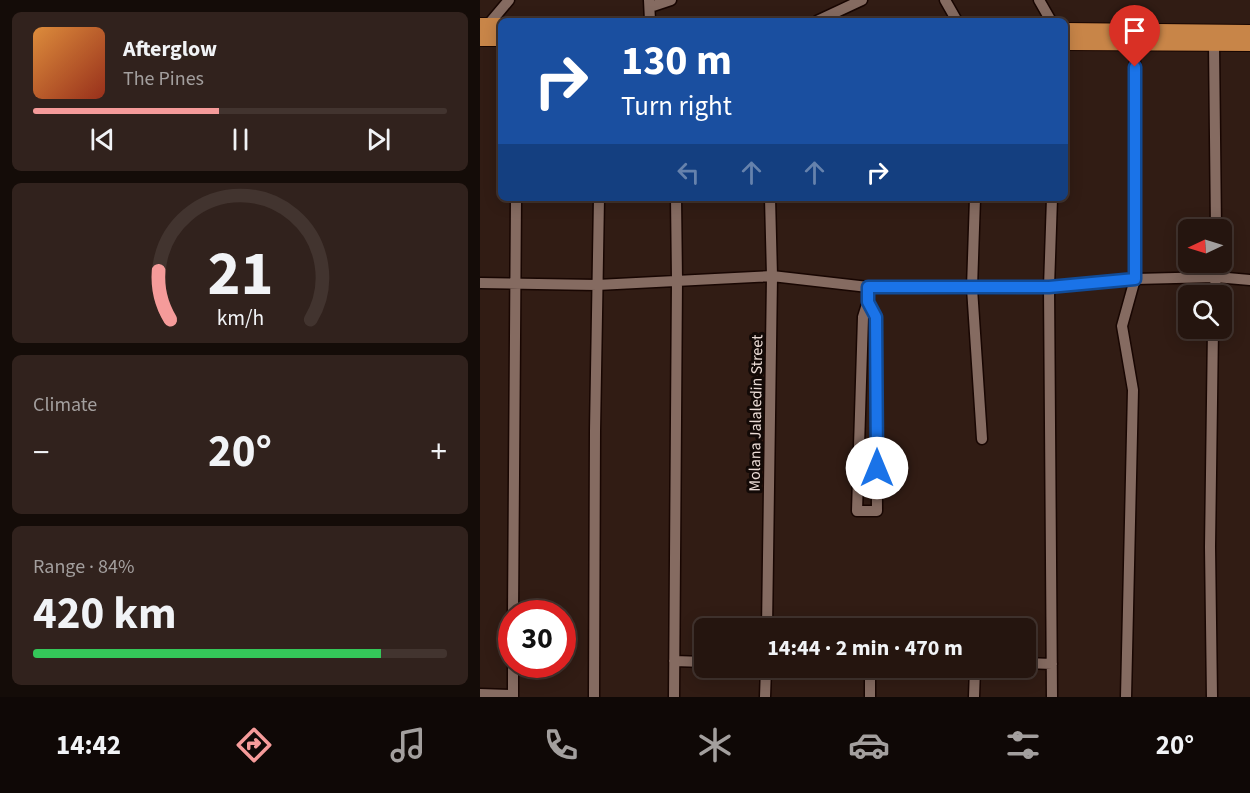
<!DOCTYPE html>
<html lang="en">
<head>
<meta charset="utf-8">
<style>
  body { margin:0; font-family:"Source Sans 3",sans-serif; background:#31221d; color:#f1f3f6; height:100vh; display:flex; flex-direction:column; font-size:22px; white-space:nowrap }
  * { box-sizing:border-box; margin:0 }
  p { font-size:20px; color:#a39f9e }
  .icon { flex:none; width:33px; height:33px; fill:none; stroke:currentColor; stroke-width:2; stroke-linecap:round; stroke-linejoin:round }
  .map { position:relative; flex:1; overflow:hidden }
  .panel { display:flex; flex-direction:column; gap:12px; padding:12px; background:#140c08; width:480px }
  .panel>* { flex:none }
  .banner { position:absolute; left:18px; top:18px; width:570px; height:183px; border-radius:9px; box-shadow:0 3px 15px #0003,0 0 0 2px #42342f; background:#1a4fa0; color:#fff; overflow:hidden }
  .needle { width:39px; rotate:266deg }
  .controls { position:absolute; left:698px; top:219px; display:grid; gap:12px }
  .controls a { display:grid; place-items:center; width:54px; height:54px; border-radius:9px; background:#25150f; box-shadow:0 3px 15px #0003,0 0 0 2px #42342f; font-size:30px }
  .speed { position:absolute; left:18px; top:600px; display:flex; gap:12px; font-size:30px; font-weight:700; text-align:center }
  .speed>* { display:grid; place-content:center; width:78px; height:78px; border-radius:50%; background:#25150f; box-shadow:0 3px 15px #0003,0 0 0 2px #42342f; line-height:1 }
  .speed .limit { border:9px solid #d22; background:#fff; color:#111 }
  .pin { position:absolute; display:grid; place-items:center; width:51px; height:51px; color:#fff; margin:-62px -26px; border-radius:50% 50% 50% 0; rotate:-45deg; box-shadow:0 0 6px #0007 }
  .pin .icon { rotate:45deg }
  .me { position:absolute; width:66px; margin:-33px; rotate:0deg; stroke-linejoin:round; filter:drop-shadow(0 0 4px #0008) }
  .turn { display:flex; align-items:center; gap:21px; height:126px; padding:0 24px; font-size:27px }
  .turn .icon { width:78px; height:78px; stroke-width:2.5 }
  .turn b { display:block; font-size:42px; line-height:51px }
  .lanes { display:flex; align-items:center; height:57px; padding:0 24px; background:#0003; justify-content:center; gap:30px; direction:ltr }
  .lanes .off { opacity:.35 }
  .big { font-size:45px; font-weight:700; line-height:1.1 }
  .panel .widget { flex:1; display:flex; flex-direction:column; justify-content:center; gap:9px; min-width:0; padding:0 21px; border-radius:9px; background:#31221d }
  .panel .dial { align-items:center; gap:0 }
  .dial svg { height:156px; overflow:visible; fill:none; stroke:#42342f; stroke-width:7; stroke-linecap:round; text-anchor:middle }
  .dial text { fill:#f1f3f6; stroke:none }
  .song { display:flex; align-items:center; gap:18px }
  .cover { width:72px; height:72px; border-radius:9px; background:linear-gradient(135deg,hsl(30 70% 55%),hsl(10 70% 35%)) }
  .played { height:6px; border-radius:3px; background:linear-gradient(90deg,#f59b9a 45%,#42342f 45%) }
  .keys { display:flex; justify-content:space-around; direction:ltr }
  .heat { display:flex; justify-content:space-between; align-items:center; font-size:33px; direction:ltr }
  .charge { height:9px; border-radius:4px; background:linear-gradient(90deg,#34c759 84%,#42342f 0) }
  .trip { position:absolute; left:214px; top:618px; width:342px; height:60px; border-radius:9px; background:#25150f; box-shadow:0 3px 15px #0003,0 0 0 2px #42342f; font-weight:700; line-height:60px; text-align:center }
  .dock { display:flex; height:96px; justify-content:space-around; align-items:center; background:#0f0806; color:#a39f9e }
  .dock .icon { width:42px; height:42px }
  .dock .selected { color:#f59b9a }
  .dock b { font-size:27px; color:#f1f3f6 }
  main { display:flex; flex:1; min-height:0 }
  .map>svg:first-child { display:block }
</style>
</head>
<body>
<main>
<section class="panel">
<div class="widget">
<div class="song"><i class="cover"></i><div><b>Afterglow</b><p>The Pines</p></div></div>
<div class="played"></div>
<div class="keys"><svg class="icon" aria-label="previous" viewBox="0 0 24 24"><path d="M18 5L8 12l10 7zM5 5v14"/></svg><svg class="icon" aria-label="pause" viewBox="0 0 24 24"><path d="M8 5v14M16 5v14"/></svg><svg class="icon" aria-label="next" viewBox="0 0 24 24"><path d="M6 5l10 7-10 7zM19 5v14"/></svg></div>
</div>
<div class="widget dial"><svg viewBox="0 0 100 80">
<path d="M14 69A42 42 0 1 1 86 69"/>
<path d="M14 69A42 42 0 0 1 8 44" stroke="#f59b9a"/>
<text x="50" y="56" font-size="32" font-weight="700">21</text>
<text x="50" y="72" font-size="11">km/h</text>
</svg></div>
<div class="widget"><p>Climate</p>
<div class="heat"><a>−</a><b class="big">20°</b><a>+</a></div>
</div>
<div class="widget"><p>Range · 84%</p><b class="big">420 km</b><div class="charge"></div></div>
</section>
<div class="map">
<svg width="770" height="697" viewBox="0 0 770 697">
  <rect width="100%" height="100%" fill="#311c14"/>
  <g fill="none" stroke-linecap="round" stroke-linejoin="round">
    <defs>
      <path id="minor" d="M169,0L170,21
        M465,0L477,21
        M559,0L571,21
        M170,7L191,0
        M337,21L382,0
        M8,25L29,0
        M734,44L736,230
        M495,198L492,288L502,439
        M0,283L117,285L292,276L388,287L492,288L569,287L655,279L736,277L770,280
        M388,287V301L383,317L377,511H397L396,317L388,301
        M735,296L736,262
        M33,614L36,198
        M287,628L292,276L290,198
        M194,661L225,662
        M546,663L572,664
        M0,694L33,695
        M33,697V664
        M114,697L115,431L119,198
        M194,697L197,280L196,198
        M285,697L286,668
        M390,697V668
        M494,697L495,668
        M572,697L569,287L572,198
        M646,697L653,390L642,326L655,279V43
        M732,697L730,547L733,328"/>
      <path id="major" d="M0,25H21
        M585,30L770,32
        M0,39H21
        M585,43L770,44"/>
    </defs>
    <use href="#minor" stroke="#180602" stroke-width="13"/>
    <use href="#major" stroke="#180602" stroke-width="16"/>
    <use href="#minor" stroke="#856b61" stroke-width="10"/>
    <use href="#major" stroke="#c88548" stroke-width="14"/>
  </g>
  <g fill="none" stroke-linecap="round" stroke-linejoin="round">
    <defs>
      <path id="route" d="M397,468L396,317L388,302V287H569L655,279V67"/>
    </defs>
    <use href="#route" stroke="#114b97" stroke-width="15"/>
    <use href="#route" stroke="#1a73e8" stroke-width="10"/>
  </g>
  <g text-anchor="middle" stroke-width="6" stroke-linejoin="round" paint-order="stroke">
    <g font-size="16" fill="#ebdcd6" stroke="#120906">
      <text transform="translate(275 413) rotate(-89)" y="6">Molana Jalaledin Street</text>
    </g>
  </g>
</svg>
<div class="controls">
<a><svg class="needle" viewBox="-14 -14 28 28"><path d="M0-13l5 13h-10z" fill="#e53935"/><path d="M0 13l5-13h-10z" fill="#a39f9e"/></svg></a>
<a><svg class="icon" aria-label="search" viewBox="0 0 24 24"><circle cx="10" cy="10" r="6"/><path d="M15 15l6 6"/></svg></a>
</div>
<div class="speed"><div class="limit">30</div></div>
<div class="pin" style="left:655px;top:67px;background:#d93025"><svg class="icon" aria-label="arrive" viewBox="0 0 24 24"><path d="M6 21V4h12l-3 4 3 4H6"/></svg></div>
<svg class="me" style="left:397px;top:468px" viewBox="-20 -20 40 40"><circle r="19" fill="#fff"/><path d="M0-13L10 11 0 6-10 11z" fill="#1a73e8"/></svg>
<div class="trip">14:44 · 2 min · 470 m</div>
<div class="banner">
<div class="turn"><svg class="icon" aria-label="right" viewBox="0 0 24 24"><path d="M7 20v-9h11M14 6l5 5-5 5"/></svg><div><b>130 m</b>Turn right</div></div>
<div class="lanes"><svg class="icon off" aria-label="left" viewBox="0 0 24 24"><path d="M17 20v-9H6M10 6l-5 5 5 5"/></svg><svg class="icon off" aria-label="ahead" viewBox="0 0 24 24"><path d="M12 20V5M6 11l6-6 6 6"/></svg><svg class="icon off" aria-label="ahead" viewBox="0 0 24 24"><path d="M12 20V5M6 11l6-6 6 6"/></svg><svg class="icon" aria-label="right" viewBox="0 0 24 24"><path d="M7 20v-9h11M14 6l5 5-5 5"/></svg></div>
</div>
</div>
</main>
<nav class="dock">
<b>14:42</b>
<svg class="icon selected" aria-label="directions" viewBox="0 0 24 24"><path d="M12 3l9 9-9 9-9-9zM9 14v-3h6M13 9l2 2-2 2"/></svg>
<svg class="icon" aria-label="music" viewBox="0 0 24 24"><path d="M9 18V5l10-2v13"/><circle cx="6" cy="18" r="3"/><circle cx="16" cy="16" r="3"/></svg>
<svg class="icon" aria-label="phone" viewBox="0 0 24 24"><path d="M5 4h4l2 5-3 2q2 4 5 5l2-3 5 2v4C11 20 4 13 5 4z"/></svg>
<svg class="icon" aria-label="climate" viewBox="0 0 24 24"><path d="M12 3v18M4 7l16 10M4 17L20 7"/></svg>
<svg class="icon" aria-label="car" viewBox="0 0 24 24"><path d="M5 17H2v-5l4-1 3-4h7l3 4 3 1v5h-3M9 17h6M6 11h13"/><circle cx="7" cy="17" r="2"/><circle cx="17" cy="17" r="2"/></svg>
<svg class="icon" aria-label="filters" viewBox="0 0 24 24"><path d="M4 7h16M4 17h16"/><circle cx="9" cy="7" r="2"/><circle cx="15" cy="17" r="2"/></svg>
<b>20°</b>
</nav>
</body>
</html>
